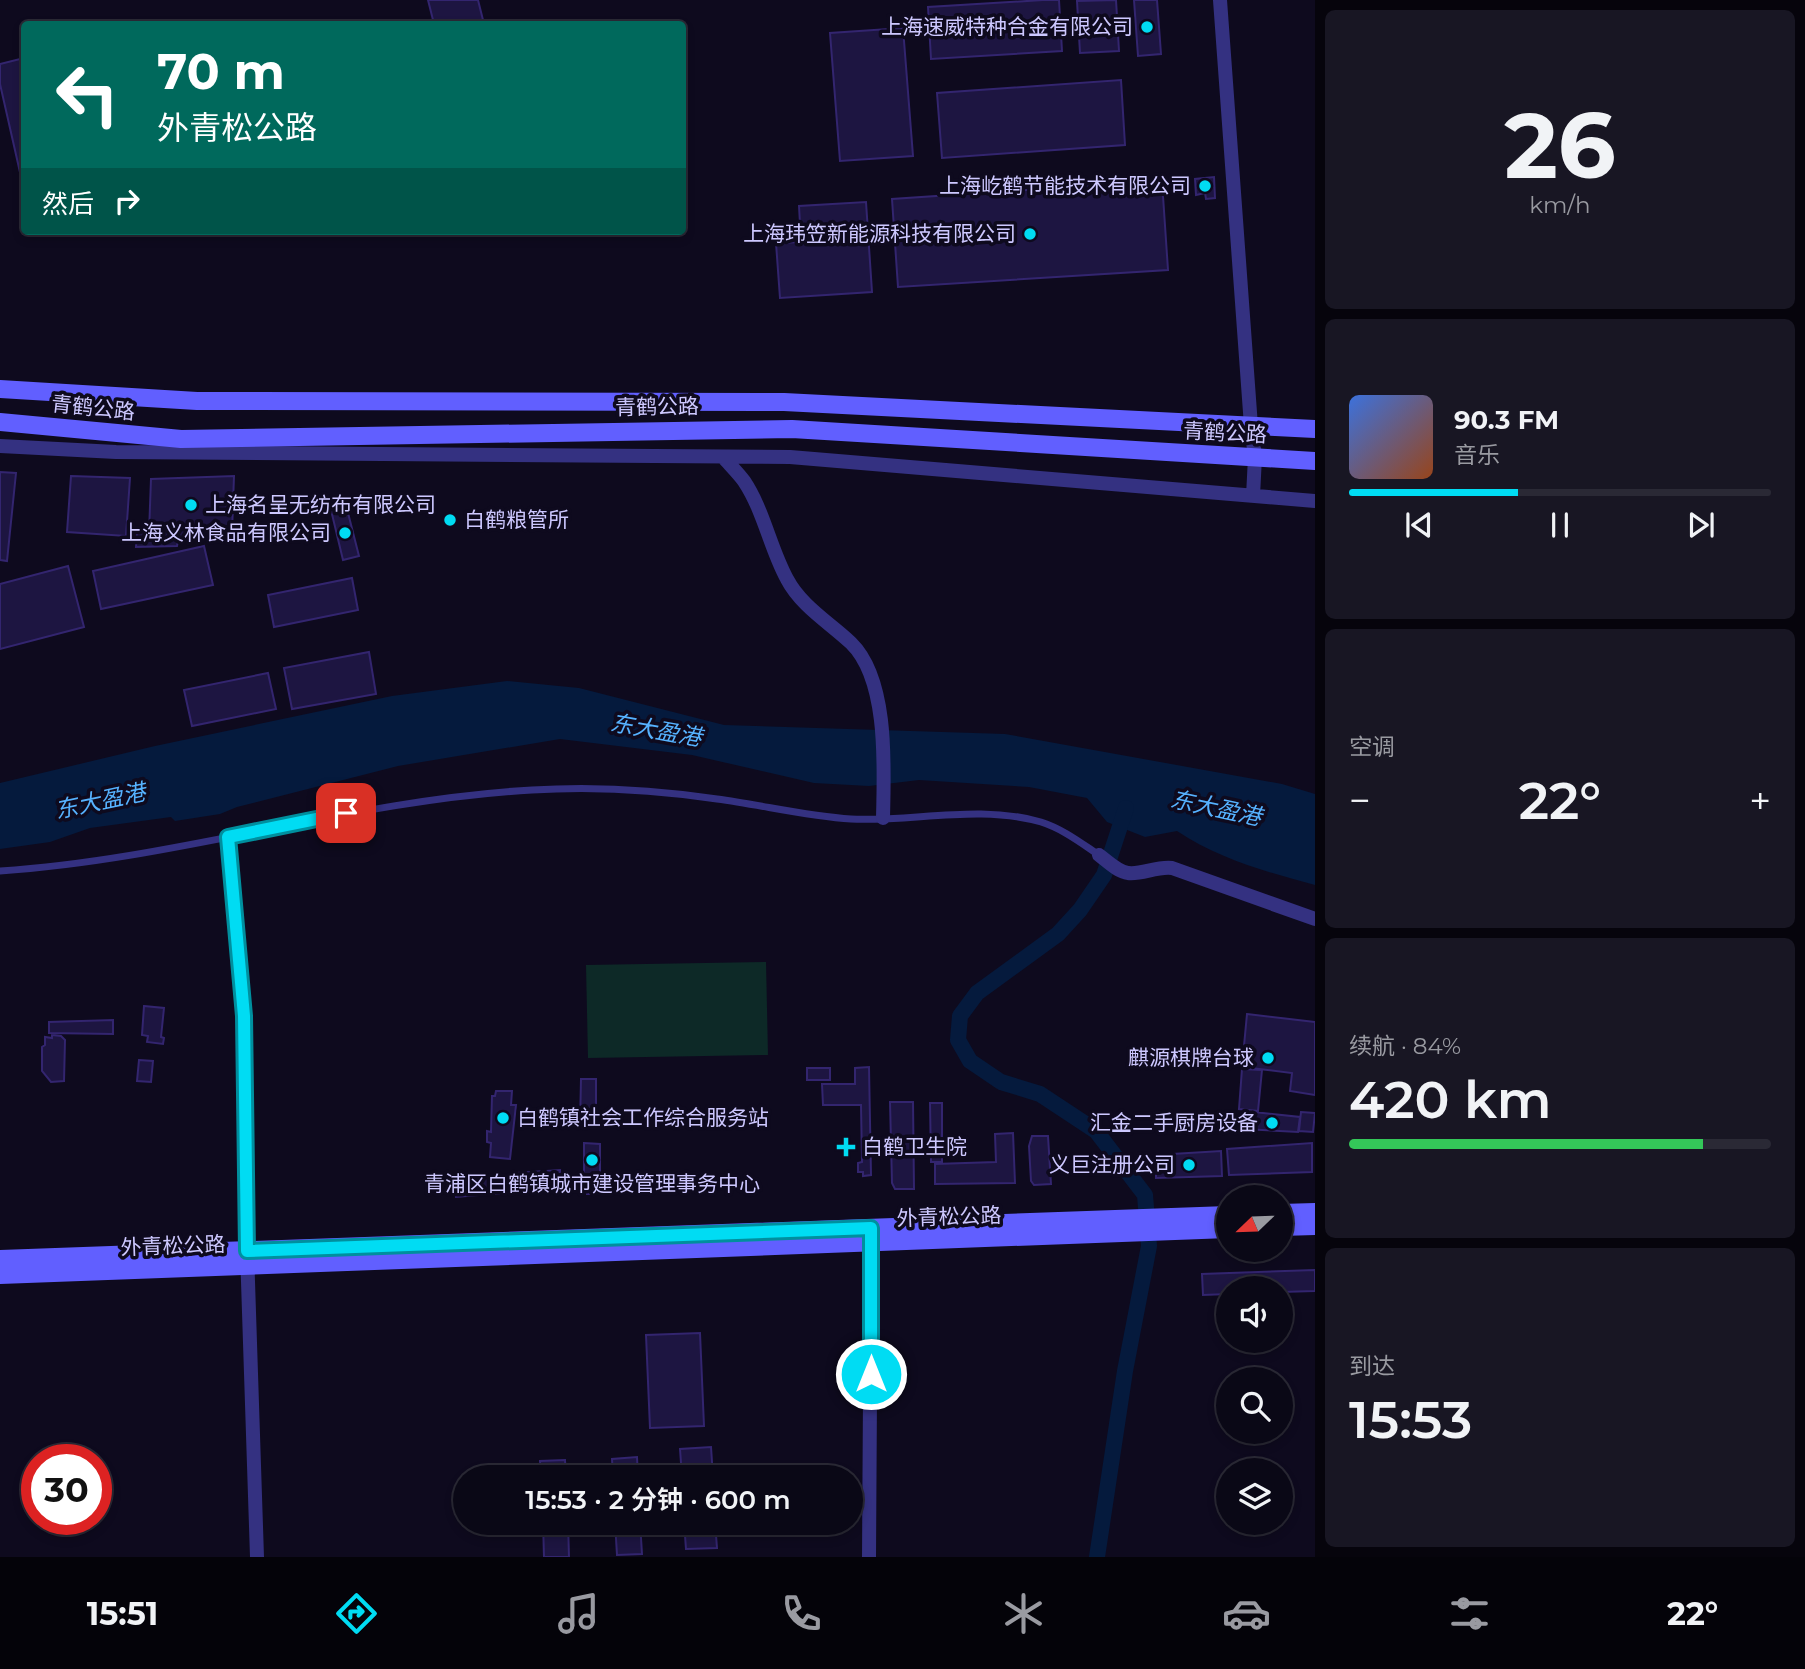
<!DOCTYPE html>
<html lang="zh">
<head>
<meta charset="utf-8">
<style>
  body { margin:0; font-family:Montserrat,"Noto Sans SC",sans-serif; background:#181623; color:#f1f3f6; height:100vh; display:flex; flex-direction:column; font-size:26px; white-space:nowrap }
  * { box-sizing:border-box; margin:0 }
  p { font-size:23px; color:#999aa1 }
  .icon { flex:none; width:38px; height:38px; fill:none; stroke:currentColor; stroke-width:2; stroke-linecap:round; stroke-linejoin:round }
  .map { position:relative; flex:1; overflow:hidden }
  .details { display:flex; flex-direction:column; gap:10px; padding:10px; background:#06040c; width:490px }
  .details>* { flex:none }
  .top-card { position:absolute; left:21px; top:21px; width:665px; height:214px; border-radius:7px; box-shadow:0 4px 10px #0003,0 0 0 2px #2a2935; background:#00695c; color:#fff; overflow:hidden }
  .needle { width:46px; rotate:247deg }
  .tools { position:absolute; left:1216px; top:1185px; display:grid; gap:14px }
  .tools a { display:grid; place-items:center; width:77px; height:77px; border-radius:50%; background:#0a0816; box-shadow:0 4px 10px #0003,0 0 0 2px #2a2935; font-size:35px }
  .speed { position:absolute; left:21px; top:1444px; display:flex; gap:14px; font-size:35px; font-weight:700; text-align:center }
  .speed>* { display:grid; place-content:center; width:91px; height:91px; border-radius:50%; background:#0a0816; box-shadow:0 4px 10px #0003,0 0 0 2px #2a2935; line-height:1 }
  .speed .limit { border:10px solid #d22; background:#fff; color:#111 }
  .pin { position:absolute; display:grid; place-items:center; width:60px; height:60px; color:#fff; margin:-30px; border-radius:14px; box-shadow:0 4px 10px #0006 }
  .me { position:absolute; width:77px; margin:-38px; rotate:0deg; stroke-linejoin:round; filter:drop-shadow(0 0 5px #0008) }
  .turn { display:flex; align-items:center; gap:24px; height:147px; padding:0 21px; font-size:32px }
  .turn .icon { width:91px; height:91px; stroke-width:2.5 }
  .turn b { display:block; font-size:49px; line-height:60px }
  .then { display:flex; align-items:center; height:66px; padding:0 21px; background:#0003; gap:14px; font-size:26px }
  .big { font-size:52px; font-weight:600; line-height:1.1 }
  .details .tile { flex:1; display:flex; flex-direction:column; justify-content:center; gap:10px; min-width:0; padding:0 24px; border-radius:10px; background:#181623 }
  .details .dial { align-items:center; gap:0 }
  .dial b { font-size:91px; line-height:1 }
  .song { display:flex; align-items:center; gap:21px }
  .cover { width:84px; height:84px; border-radius:10px; background:linear-gradient(135deg,hsl(220 70% 55%),hsl(20 70% 35%)) }
  .played { height:7px; border-radius:4px; background:linear-gradient(90deg,#00dcf3 40%,#2a2935 40%) }
  .keys { display:flex; justify-content:space-around; direction:ltr }
  .heat { display:flex; justify-content:space-between; align-items:center; font-size:38px; direction:ltr }
  .charge { height:10px; border-radius:5px; background:linear-gradient(90deg,#34c759 84%,#2a2935 0) }
  .trip { position:absolute; left:453px; top:1465px; width:410px; height:70px; border-radius:35px; background:#0a0816; box-shadow:0 4px 10px #0003,0 0 0 2px #2a2935; font-weight:600; line-height:70px; text-align:center }
  .tabs { display:flex; height:112px; justify-content:space-around; align-items:center; background:#040309; color:#999aa1 }
  .tabs .icon { width:49px; height:49px }
  .tabs .current { color:#00dcf3 }
  .tabs b { font-size:32px; color:#f1f3f6 }
  main { display:flex; flex:1; min-height:0 }
  .map>svg:first-child { display:block }
</style>
</head>
<body>
<main>
<div class="map">
<svg width="1315" height="1557" viewBox="0 0 1315 1557">
  <rect width="100%" height="100%" fill="#0e0a1e"/>
  <path fill="#0d2927" d="M766,962L768,1055L588,1058L586,965Z"/>
  <path fill="#051a3d" d="M507,681L579,688L724,725L1005,734L1282,784L1315,794V885C1267,872 1219,859 1177,831L1145,837L1107,822L1087,798L1029,787L919,780L869,786L814,783L692,755L560,739L398,766L237,807L220,814L175,821L171,817L90,828L50,842L0,849V783L155,746L392,696Z"/>
  <g fill="none" stroke-linecap="round" stroke-linejoin="round">
    <path stroke="#051a3d" stroke-width="16" d="M1097,1557L1125,1371L1149,1246L1145,1195L1096,1131L1040,1094L1001,1082L970,1061L958,1040L960,1016L977,993L1058,934L1080,910L1104,875L1126,808"/>
  </g>
  <path fill="#1d1541" stroke="#33256f" stroke-width="2" d="M428,0H478L484,24H434Z
    M1043,0H1059L1062,51L931,59L928,7Z
    M1116,0L1119,51L1080,53L1077,1Z
    M1134,0H1157L1161,54L1138,56Z
    M903,28L913,156L840,161L830,33Z
    M24,58V190L0,84V64Z
    M1121,80L1125,145L942,158L937,93Z
    M1214,177L1215,198L1206,199L1205,193L1196,195L1195,179Z
    M1162,181L1168,270L898,287L892,199Z
    M866,202L872,292L780,298L776,243L801,242L799,206Z
    M0,472L16,473L7,561L0,560Z
    M71,476L130,478L126,536L67,532Z
    M234,476L232,532H201V541H178L177,546L136,547L137,532L149,533L151,479Z
    M346,505L359,556L343,560L331,510Z
    M204,546L213,585L101,609L93,571Z
    M68,566L84,627L0,649V584Z
    M352,578L358,610L274,627L268,595Z
    M369,652L376,694L292,709L284,668Z
    M268,673L276,709L192,726L184,690Z
    M144,1006L164,1008L161,1037L164,1038L163,1044L147,1042L148,1036L142,1035Z
    M1247,1014L1315,1022V1095L1290,1091L1292,1073L1242,1067Z
    M113,1020V1034L49,1033V1022Z
    M52,1035L61,1036L65,1040L64,1081L51,1082L42,1071V1047L45,1045V1037L52,1038Z
    M139,1060L153,1061L151,1082L137,1081Z
    M869,1067L871,1175L863,1176V1172H858V1163L862,1162L861,1105H823L822,1084H855V1068Z
    M807,1068H830V1080H807Z
    M1242,1069L1262,1070L1258,1111L1239,1109Z
    M581,1079H596V1126L580,1125Z
    M496,1091H512L511,1105H516L510,1159L490,1157L491,1143L487,1142V1131L491,1132L492,1096H495Z
    M890,1102H913L914,1189H895L892,1183Z
    M930,1103H942V1162H931Z
    M1245,1111L1300,1117L1298,1132L1244,1129Z
    M1301,1112L1315,1113L1313,1132L1299,1131Z
    M1013,1133L1015,1183L935,1184V1164L996,1162L995,1134Z
    M1032,1136H1048L1051,1184L1034,1185L1031,1181L1029,1146Z
    M584,1143L600,1144V1181L596,1182V1194H587L586,1184H581L580,1177H584Z
    M1312,1143V1172L1229,1175L1227,1149Z
    M1221,1151L1222,1176L1156,1178V1155Z
    M560,1170L561,1190L518,1192L517,1173Z
    M515,1175L516,1192L456,1197V1180Z
    M1315,1270V1291L1281,1292V1288H1228V1294L1203,1295L1202,1274Z
    M700,1333L704,1426L650,1428L646,1335Z
    M711,1447L713,1477H682L680,1449Z
    M637,1457L638,1477H613L612,1459Z
    M565,1460L566,1477H541L540,1461Z
    M543,1522H568L569,1557H544Z
    M615,1522H640L642,1554L617,1555Z
    M684,1522H715L717,1548L686,1549Z"/>
  <g fill="none" stroke-linecap="round" stroke-linejoin="round">
    <path stroke="#343181" stroke-width="7" d="M0,871C180,859 352,800 532,790C594,786 657,790 717,799C762,805 806,816 851,819C913,822 979,804 1041,822C1063,829 1081,843 1099,855"/>
    <path stroke="#343181" stroke-width="14" d="M1220,0L1251,426L1255,457L1253,496
      M0,446L116,452L790,457L1315,501
      M723,457C730,465 738,473 744,481C764,511 770,548 787,579C801,606 830,623 851,643C889,680 884,769 883,818
      M228,837L244,1016L247,1251L257,1557
      M1099,855C1107,861 1118,872 1128,873C1141,875 1157,866 1172,868L1315,919
      M869,1557L871,1233"/>
    <path stroke="#615fff" stroke-width="18" d="M0,389L197,401L784,402L1315,429
      M0,422L181,439L792,429L1315,461
      M1281,1213L1315,1212
      M1281,1227L1315,1226
      M0,1259L1228,1215
      M0,1275L1228,1229"/>
  </g>
  <g fill="none" stroke-linecap="round" stroke-linejoin="round">
    <defs>
      <path id="route" d="M346,813L228,837L244,1016L247,1251L871,1228V1374"/>
    </defs>
    <use href="#route" stroke="#008f9e" stroke-width="18"/>
    <use href="#route" stroke="#00dcf3" stroke-width="12"/>
  </g>
  <g fill="#00dcf3" stroke="#0e0a1e" stroke-width="2.5">
    <circle cx="1147" cy="27" r="7"/>
    <circle cx="1205" cy="186" r="7"/>
    <circle cx="1030" cy="234" r="7"/>
    <circle cx="191" cy="505" r="7"/>
    <circle cx="450" cy="520" r="7"/>
    <circle cx="345" cy="533" r="7"/>
    <circle cx="1268" cy="1058" r="7"/>
    <circle cx="503" cy="1118" r="7"/>
    <circle cx="1272" cy="1123" r="7"/>
    <path d="M842.5 1136.5h7v7h7v7h-7v7h-7v-7h-7v-7h7z"/>
    <circle cx="592" cy="1160" r="7"/>
    <circle cx="1189" cy="1165" r="7"/>
  </g>
  <g text-anchor="middle" stroke-width="7" stroke-linejoin="round" paint-order="stroke">
    <g font-size="21" fill="#cdc8ff" stroke="#0e0a1e" text-anchor="end">
      <text x="1133" y="34">上海速威特种合金有限公司</text>
      <text x="1191" y="193">上海屹鹤节能技术有限公司</text>
      <text x="1016" y="241">上海玮笠新能源科技有限公司</text>
      <text x="205" y="512" text-anchor="start">上海名呈无纺布有限公司</text>
      <text x="464" y="527" text-anchor="start">白鹤粮管所</text>
      <text x="331" y="540">上海义林食品有限公司</text>
      <text x="1254" y="1065">麒源棋牌台球</text>
      <text x="517" y="1125" text-anchor="start">白鹤镇社会工作综合服务站</text>
      <text x="1258" y="1130">汇金二手厨房设备</text>
      <text x="862" y="1154" text-anchor="start">白鹤卫生院</text>
      <text x="1175" y="1172">义巨注册公司</text>
      <text x="592" y="1191" text-anchor="middle">青浦区白鹤镇城市建设管理事务中心</text>
    </g>
    <g font-size="21" fill="#cdc8ff" stroke="#0e0a1e">
      <text transform="translate(657 407) rotate(-1)" y="7">青鹤公路</text>
      <text transform="translate(93 408) rotate(6)" y="7">青鹤公路</text>
      <text transform="translate(1225 433) rotate(3)" y="7">青鹤公路</text>
      <text transform="translate(949 1217) rotate(-2)" y="7">外青松公路</text>
      <text transform="translate(173 1246) rotate(-2)" y="7">外青松公路</text>
    </g>
    <g font-size="23" font-style="italic" fill="#56b2ff" stroke="#0e0a1e">
      <text transform="translate(656 730) rotate(10)" y="8">东大盈港</text>
      <text transform="translate(100 801) rotate(-12)" y="8">东大盈港</text>
      <text transform="translate(1216 808) rotate(12)" y="8">东大盈港</text>
    </g>
  </g>
</svg>
<div class="tools">
<a><svg class="needle" viewBox="-14 -14 28 28"><path d="M0-13l5 13h-10z" fill="#e53935"/><path d="M0 13l5-13h-10z" fill="#999aa1"/></svg></a>
<a><svg class="icon" aria-label="sound" viewBox="0 0 24 24"><path d="M4 9h4l5-4v14l-5-4H4zM17 9q2 3 0 6"/></svg></a>
<a><svg class="icon" aria-label="search" viewBox="0 0 24 24"><circle cx="10" cy="10" r="6"/><path d="M15 15l6 6"/></svg></a>
<a><svg class="icon" aria-label="layers" viewBox="0 0 24 24"><path d="M12 4l9 5-9 5-9-5zM3 14l9 5 9-5"/></svg></a>
</div>
<div class="speed"><div class="limit">30</div></div>
<div class="pin" style="left:346px;top:813px;background:#d93025"><svg class="icon" aria-label="arrive" viewBox="0 0 24 24"><path d="M6 21V4h12l-3 4 3 4H6"/></svg></div>
<svg class="me" style="left:871px;top:1374px" viewBox="-20 -20 40 40"><circle r="17" fill="#00dcf3" stroke="#fff" stroke-width="3"/><path d="M0-11L8 9 0 5-8 9z" fill="#fff"/></svg>
<div class="trip">15:53 · 2 分钟 · 600 m</div>
<div class="top-card">
<div class="turn"><svg class="icon" aria-label="left" viewBox="0 0 24 24"><path d="M17 20v-9H6M10 6l-5 5 5 5"/></svg><div><b>70 m</b>外青松公路</div></div>
<div class="then">然后<svg class="icon" aria-label="right" viewBox="0 0 24 24"><path d="M7 20v-9h11M14 6l5 5-5 5"/></svg></div>
</div>
</div>
<section class="details">
<div class="tile dial"><b>26</b><p>km/h</p></div>
<div class="tile">
<div class="song"><i class="cover"></i><div><b>90.3 FM</b><p>音乐</p></div></div>
<div class="played"></div>
<div class="keys"><svg class="icon" aria-label="previous" viewBox="0 0 24 24"><path d="M18 5L8 12l10 7zM5 5v14"/></svg><svg class="icon" aria-label="pause" viewBox="0 0 24 24"><path d="M8 5v14M16 5v14"/></svg><svg class="icon" aria-label="next" viewBox="0 0 24 24"><path d="M6 5l10 7-10 7zM19 5v14"/></svg></div>
</div>
<div class="tile"><p>空调</p>
<div class="heat"><a>−</a><b class="big">22°</b><a>+</a></div>
</div>
<div class="tile"><p>续航 · 84%</p><b class="big">420 km</b><div class="charge"></div></div>
<div class="tile"><p>到达</p><b class="big">15:53</b></div>
</section>
</main>
<nav class="tabs">
<b>15:51</b>
<svg class="icon current" aria-label="directions" viewBox="0 0 24 24"><path d="M12 3l9 9-9 9-9-9zM9 14v-3h6M13 9l2 2-2 2"/></svg>
<svg class="icon" aria-label="music" viewBox="0 0 24 24"><path d="M9 18V5l10-2v13"/><circle cx="6" cy="18" r="3"/><circle cx="16" cy="16" r="3"/></svg>
<svg class="icon" aria-label="phone" viewBox="0 0 24 24"><path d="M5 4h4l2 5-3 2q2 4 5 5l2-3 5 2v4C11 20 4 13 5 4z"/></svg>
<svg class="icon" aria-label="climate" viewBox="0 0 24 24"><path d="M12 3v18M4 7l16 10M4 17L20 7"/></svg>
<svg class="icon" aria-label="car" viewBox="0 0 24 24"><path d="M5 17H2v-5l4-1 3-4h7l3 4 3 1v5h-3M9 17h6M6 11h13"/><circle cx="7" cy="17" r="2"/><circle cx="17" cy="17" r="2"/></svg>
<svg class="icon" aria-label="filters" viewBox="0 0 24 24"><path d="M4 7h16M4 17h16"/><circle cx="9" cy="7" r="2"/><circle cx="15" cy="17" r="2"/></svg>
<b>22°</b>
</nav>
</body>
</html>
